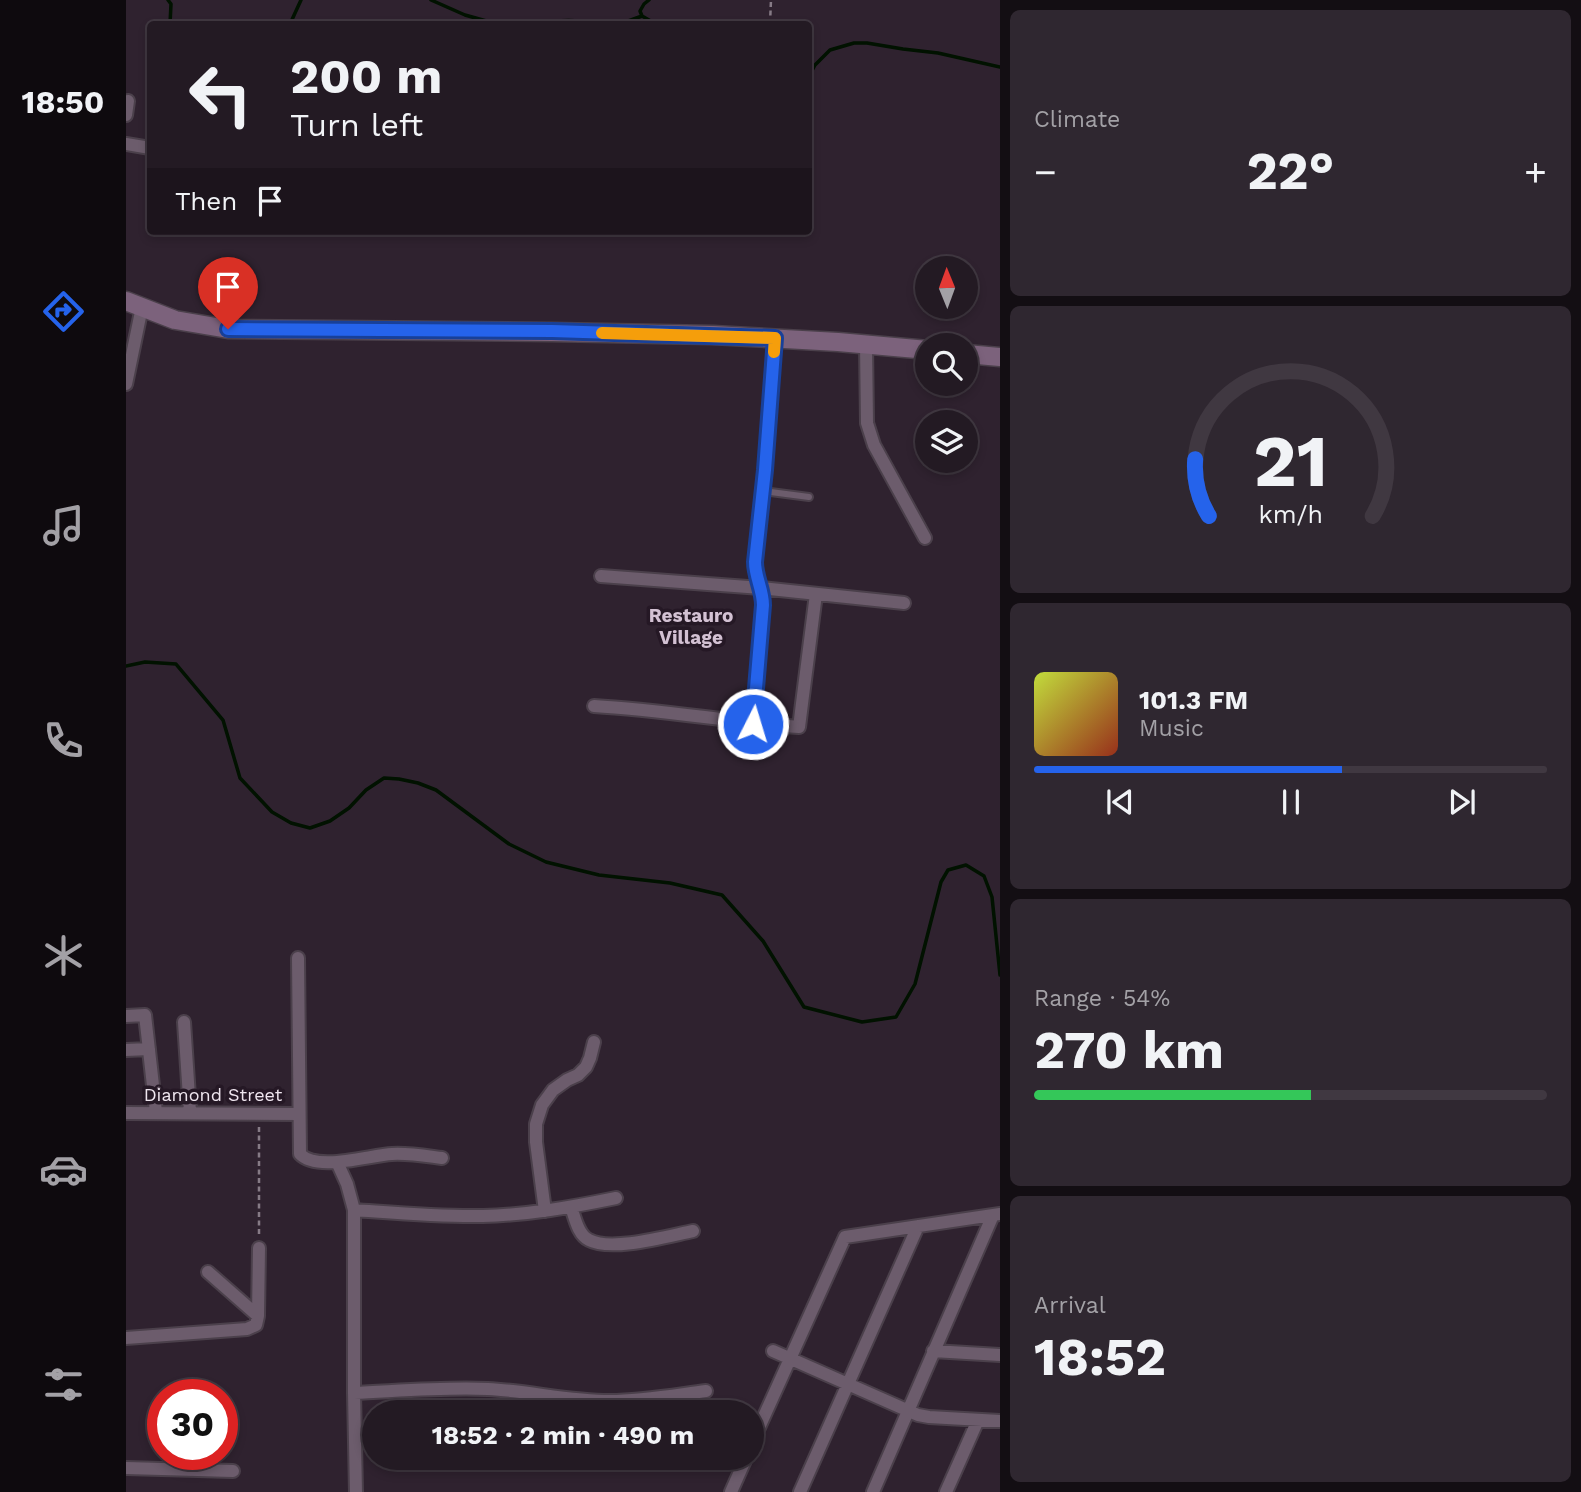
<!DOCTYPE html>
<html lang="en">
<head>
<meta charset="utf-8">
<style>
  body { margin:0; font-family:"Work Sans",sans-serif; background:#2f2730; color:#f1f3f6; height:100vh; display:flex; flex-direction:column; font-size:26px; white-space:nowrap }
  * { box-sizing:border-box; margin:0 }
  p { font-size:23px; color:#a3a1a6 }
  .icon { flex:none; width:38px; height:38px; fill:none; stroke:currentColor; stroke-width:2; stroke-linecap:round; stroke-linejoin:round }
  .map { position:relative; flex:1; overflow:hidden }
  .side { display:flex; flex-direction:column; gap:10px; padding:10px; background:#130e13; width:581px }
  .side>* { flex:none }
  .banner { position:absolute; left:21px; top:21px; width:665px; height:214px; border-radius:7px; box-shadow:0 4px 10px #0003,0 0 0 2px #403841; background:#231a23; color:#f1f3f6; overflow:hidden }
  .needle { width:46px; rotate:359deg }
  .tools { position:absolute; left:789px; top:256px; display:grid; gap:14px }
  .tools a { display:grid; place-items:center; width:63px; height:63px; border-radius:50%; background:#231a23; box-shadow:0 4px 10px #0003,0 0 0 2px #403841; font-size:35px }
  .speed { position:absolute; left:21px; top:1379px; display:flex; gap:14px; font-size:35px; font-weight:700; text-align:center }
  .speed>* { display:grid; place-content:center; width:91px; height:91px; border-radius:50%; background:#231a23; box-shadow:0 4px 10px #0003,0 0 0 2px #403841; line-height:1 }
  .speed .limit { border:10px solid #d22; background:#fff; color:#111 }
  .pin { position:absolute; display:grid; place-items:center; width:60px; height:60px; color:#fff; margin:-72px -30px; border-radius:50% 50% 50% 0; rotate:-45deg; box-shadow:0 0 7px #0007 }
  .pin .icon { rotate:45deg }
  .me { position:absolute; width:77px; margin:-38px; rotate:5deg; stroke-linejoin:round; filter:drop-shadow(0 0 5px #0008) }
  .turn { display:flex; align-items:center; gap:24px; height:147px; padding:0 28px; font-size:32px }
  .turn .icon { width:91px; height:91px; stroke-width:2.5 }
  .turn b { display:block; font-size:49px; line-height:60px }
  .then { display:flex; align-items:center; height:66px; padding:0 28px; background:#0003; gap:14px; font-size:26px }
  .big { font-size:52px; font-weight:700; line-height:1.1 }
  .side .tile { flex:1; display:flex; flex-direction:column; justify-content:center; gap:10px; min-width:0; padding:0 24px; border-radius:10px; background:#2f2730 }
  .side .dial { align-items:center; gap:0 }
  .dial svg { height:182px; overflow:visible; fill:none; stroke:#403841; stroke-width:7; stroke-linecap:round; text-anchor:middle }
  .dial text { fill:#f1f3f6; stroke:none }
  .song { display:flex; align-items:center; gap:21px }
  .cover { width:84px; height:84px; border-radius:10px; background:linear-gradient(135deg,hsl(70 70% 55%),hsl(10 70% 35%)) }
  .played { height:7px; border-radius:4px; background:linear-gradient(90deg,#2563eb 60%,#403841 60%) }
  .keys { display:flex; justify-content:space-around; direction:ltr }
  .heat { display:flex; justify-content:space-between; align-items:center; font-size:38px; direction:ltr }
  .charge { height:10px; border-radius:5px; background:linear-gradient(90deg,#34c759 54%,#403841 0) }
  .trip { position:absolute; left:236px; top:1400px; width:402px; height:70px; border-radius:35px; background:#231a23; box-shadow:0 4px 10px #0003,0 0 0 2px #403841; font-weight:700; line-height:70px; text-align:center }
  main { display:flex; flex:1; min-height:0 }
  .dock { display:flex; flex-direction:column; width:126px; justify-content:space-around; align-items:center; background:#0e0a0e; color:#a3a1a6 }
  .dock .icon { width:49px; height:49px }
  .dock .current { color:#2563eb }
  .dock b { font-size:32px; color:#f1f3f6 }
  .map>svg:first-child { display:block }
</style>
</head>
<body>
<main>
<nav class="dock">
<b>18:50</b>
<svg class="icon current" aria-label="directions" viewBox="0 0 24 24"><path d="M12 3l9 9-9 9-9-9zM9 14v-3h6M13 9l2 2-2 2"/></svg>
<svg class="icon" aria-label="music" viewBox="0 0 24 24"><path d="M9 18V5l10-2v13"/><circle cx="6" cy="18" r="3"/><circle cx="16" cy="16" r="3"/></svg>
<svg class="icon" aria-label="phone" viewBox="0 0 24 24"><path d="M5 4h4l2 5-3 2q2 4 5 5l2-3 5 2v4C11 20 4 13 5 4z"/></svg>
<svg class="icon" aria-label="climate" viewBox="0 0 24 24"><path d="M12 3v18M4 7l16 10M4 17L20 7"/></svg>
<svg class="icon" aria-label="car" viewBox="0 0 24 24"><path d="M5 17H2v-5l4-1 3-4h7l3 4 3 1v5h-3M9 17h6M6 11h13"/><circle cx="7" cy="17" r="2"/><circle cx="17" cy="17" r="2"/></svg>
<svg class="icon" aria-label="filters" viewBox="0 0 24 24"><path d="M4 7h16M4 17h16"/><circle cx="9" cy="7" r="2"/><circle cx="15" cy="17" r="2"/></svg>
</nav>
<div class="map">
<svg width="874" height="1492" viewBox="0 0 874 1492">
  <rect width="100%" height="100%" fill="#2f222f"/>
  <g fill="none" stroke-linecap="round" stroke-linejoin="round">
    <path stroke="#011200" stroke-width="3.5" d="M42,0L45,4L44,24
      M305,0L339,15L371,24
      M516,16L514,11L518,4L523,0
      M516,16L530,24
      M164,24L175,0
      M416,24C435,19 450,19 468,24
      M494,24L516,16
      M682,78L689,65L704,50L728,43H741L777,49L812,53L874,67
      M0,666L19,662L50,664L97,720L114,778L146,812L165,823L184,828L204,821L223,808L240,790L258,778L273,779L292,783L310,790L383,844L420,862L473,875L544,883L596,895L637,941L678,1007L736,1022L770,1017L789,984L815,882L822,870L840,865L858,876L866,897L874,975"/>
    <defs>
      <path id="lane" d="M637,491L683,497"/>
      <path id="street" d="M0,115L2,101
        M0,144L24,148
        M740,344L741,423L748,445L799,538
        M0,384L16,307
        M475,576L635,588L778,603
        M468,706C537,710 605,722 673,727L690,594
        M627,724L637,605C637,590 629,577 629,562L637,491L649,338
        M172,958L174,1154C191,1172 244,1155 266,1154C283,1153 300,1156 316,1158
        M0,1016L19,1015L30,1112
        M58,1022L64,1112
        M0,1050L23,1049
        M0,1113L173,1114
        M211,1162L221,1184L228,1210V1393L230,1492
        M445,1207C449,1218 452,1235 463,1240C485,1252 542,1236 567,1231
        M228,1210C271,1213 314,1217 357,1216C402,1215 446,1207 490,1198
        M419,1211L410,1142V1124L416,1105L427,1090L441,1080L452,1075L460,1067L464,1058L468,1042
        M82,1272L132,1316
        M0,1338L121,1329L130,1325L132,1316L133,1248
        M647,1351L792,1415L803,1417L874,1421
        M807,1351L874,1355
        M228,1393C273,1391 317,1387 362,1389C403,1391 443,1401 484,1401C516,1401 549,1395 580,1391
        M626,1443L719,1237L874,1214
        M0,1468L107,1471
        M605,1492L620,1458
        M674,1492L792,1226
        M747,1492L867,1215
        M820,1492L852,1420"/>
      <path id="secondary" d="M0,301L49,320L102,329L426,332L587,335L712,342L802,350
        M840,354L874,357"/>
    </defs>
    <use href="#lane" stroke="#4b404b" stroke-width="10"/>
    <use href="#street" stroke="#4b404b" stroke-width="16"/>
    <use href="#secondary" stroke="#4b404b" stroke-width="21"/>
    <path stroke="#867b86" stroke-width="2.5" stroke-dasharray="5 3.5" stroke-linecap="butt" d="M644,24L645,0
      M133,1127V1236"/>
    <use href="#lane" stroke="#6c5c6c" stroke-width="6"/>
    <use href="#street" stroke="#6c5c6c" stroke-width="12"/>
    <use href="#secondary" stroke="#7c627c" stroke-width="18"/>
  </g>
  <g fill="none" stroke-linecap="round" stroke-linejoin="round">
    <defs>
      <path id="route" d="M102,329L426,331L649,338L639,470L629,562C629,577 637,590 637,605L627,724"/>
    </defs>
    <use href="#route" stroke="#184099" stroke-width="18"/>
    <use href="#route" stroke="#2563eb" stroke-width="12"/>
    <path stroke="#f59e0b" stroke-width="12" d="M476,333L649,338L648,352"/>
  </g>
  <g text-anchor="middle" stroke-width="7" stroke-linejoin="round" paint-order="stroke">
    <g font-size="18" fill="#efe6ef" stroke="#251825">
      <text x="87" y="1101">Diamond Street</text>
    </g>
    <g font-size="19" font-weight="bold" fill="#d3c1d3" stroke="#251825">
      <text x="565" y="622">Restauro<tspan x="565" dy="22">Village</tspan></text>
    </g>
  </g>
</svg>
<div class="tools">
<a><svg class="needle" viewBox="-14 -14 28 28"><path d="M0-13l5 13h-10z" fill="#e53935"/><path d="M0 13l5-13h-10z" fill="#a3a1a6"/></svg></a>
<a><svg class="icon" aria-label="search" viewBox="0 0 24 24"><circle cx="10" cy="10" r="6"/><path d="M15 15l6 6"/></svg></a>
<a><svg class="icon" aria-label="layers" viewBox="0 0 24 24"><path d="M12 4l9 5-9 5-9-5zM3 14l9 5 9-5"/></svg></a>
</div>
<div class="speed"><div class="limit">30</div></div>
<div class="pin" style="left:102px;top:329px;background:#d93025"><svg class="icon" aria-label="arrive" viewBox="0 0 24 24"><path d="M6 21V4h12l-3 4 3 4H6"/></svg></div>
<svg class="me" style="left:627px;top:724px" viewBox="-20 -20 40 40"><circle r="17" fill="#2563eb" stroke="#fff" stroke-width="3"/><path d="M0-11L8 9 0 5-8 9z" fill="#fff"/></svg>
<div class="trip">18:52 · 2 min · 490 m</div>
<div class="banner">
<div class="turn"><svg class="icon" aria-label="left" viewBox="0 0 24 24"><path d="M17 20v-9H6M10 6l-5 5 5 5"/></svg><div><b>200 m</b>Turn left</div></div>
<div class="then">Then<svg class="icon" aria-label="arrive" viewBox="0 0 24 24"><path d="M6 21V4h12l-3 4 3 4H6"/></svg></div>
</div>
</div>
<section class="side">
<div class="tile"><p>Climate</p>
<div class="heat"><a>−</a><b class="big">22°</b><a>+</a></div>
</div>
<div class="tile dial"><svg viewBox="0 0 100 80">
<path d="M14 69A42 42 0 1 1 86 69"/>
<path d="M14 69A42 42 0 0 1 8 44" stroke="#2563eb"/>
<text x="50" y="56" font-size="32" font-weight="700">21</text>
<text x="50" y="72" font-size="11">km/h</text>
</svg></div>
<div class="tile">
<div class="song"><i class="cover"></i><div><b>101.3 FM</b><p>Music</p></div></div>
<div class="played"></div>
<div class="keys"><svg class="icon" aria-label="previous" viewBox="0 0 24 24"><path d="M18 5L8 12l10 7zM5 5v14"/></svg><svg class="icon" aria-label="pause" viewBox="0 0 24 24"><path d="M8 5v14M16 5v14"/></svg><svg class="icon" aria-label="next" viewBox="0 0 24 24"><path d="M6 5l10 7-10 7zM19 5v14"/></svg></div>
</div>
<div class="tile"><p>Range · 54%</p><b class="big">270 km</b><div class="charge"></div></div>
<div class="tile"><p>Arrival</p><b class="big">18:52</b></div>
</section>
</main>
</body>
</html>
